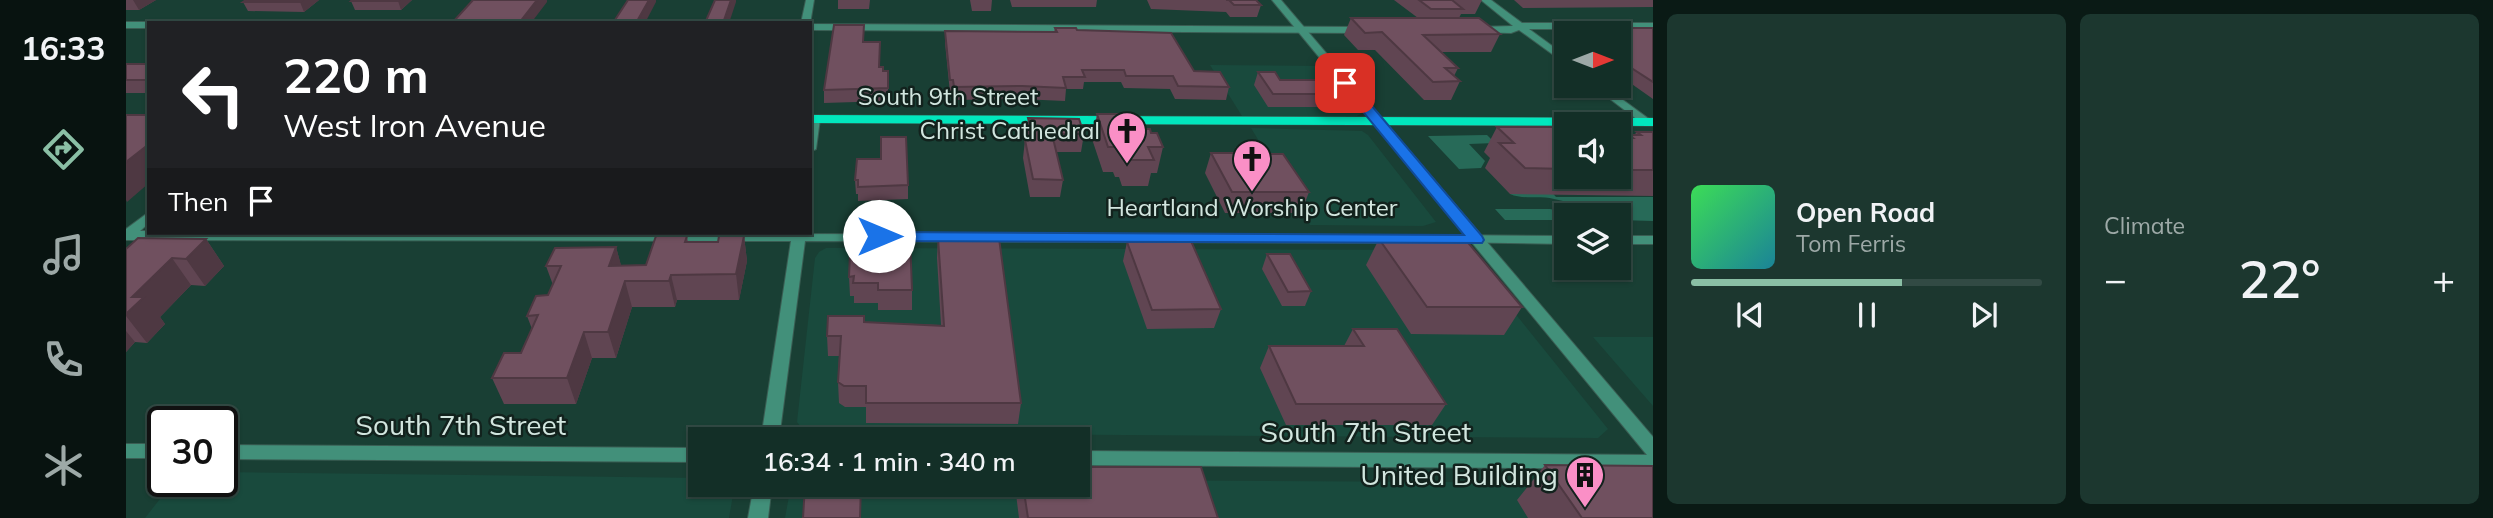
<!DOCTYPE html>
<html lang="en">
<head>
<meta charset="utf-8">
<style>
  body { margin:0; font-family:Mulish,sans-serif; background:#1c372f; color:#f1f3f6; height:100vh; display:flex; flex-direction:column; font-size:26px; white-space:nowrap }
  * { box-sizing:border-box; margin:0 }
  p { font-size:23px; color:#9da9a7 }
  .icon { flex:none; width:38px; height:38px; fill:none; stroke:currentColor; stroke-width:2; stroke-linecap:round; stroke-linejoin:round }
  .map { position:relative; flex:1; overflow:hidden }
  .details { display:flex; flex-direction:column; gap:14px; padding:14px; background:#0a1a15; width:840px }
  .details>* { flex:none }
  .guide { position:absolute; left:21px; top:21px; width:665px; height:214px; border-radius:0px; box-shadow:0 2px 5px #0004,0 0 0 2px #324a44; background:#202124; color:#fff; overflow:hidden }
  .needle { width:46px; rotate:90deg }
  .tools { position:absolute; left:1428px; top:21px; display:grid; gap:14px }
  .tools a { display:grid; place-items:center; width:77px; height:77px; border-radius:0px; background:#132f27; box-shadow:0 2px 5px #0004,0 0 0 2px #324a44; font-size:35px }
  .speed { position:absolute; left:21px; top:406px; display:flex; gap:14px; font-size:35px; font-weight:700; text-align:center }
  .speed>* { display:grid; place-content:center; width:91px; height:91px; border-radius:50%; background:#132f27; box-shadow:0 2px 5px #0004,0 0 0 2px #324a44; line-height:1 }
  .speed .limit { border:4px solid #111; border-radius:10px; background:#fff; color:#111 }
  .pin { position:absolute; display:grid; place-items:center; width:60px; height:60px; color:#fff; margin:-30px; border-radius:14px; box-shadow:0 4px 10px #0006 }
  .me { position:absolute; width:77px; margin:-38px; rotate:90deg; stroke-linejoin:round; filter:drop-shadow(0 0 5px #0008) }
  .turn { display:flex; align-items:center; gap:24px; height:147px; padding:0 21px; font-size:32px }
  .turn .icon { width:91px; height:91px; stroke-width:2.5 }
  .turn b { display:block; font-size:49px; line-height:60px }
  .then { display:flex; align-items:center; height:66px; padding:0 21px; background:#0003; gap:14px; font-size:26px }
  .big { font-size:52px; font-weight:600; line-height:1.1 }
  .details .tile { flex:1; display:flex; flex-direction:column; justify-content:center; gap:10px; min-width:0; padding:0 24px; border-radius:10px; background:#1c372f }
  .song { display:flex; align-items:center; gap:21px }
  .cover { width:84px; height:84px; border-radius:10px; background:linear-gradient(135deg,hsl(130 70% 55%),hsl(190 70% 35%)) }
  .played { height:7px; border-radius:4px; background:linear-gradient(90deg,#8abfa5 60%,#324a44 60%) }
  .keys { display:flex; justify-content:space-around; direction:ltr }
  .heat { display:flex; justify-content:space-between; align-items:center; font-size:38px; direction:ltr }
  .details .tiles { flex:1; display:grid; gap:14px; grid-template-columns:repeat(2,1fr) }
  .trip { position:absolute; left:562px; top:427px; width:402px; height:70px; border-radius:0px; background:#132f27; box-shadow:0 2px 5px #0004,0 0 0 2px #324a44; font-weight:600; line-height:70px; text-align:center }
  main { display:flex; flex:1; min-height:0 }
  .tab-bar { display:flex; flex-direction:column; width:126px; justify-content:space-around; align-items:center; background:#081310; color:#9da9a7 }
  .tab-bar .icon { width:49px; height:49px }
  .tab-bar .on { color:#8abfa5 }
  .tab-bar b { font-size:32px; color:#f1f3f6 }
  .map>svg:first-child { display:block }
</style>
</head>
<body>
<main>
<nav class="tab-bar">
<b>16:33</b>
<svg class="icon on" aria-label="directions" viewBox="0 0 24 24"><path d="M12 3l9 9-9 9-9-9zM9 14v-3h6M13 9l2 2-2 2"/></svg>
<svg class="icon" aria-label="music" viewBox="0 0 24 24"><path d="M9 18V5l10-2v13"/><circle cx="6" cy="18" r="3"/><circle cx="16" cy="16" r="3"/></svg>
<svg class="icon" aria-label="phone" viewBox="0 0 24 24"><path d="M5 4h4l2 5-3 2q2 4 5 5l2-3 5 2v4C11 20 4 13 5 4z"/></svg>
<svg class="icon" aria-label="climate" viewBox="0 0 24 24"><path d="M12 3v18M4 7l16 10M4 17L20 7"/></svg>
</nav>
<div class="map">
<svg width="1527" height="518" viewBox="0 0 1527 518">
  <rect width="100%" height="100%" fill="#193f34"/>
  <path fill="#194a3d" d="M1084,65L1197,66L1235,114L1228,117L1116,116Z
    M1125,128L1236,131L1242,135L1310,222L1297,226L1184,225Z
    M700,248L1325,250L1351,266L1482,429L1472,438L687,433L677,430L671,422L689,258L693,252Z
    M1467,337H1527V406Z
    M96,472L574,478V485H607L608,489L603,518H19L48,481H96Z
    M952,480L1510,483L1527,489V518H659L665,485H952Z"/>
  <path fill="#276a58" d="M1361,135L1369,143L1343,144L1359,161L1355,168L1333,169L1302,136Z
    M1421,187L1430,197H1527V221L1493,220V215C1473,215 1449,203 1428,199C1414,195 1397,200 1384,194H1417Z
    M1369,209H1424L1452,215H1440V220H1379Z"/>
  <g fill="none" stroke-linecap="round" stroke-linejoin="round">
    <defs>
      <path id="minor" d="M680,0H688L684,24L675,23Z
        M1355,0H1365L1396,23H1527V29H1403L1440,56V64L1393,30L1385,33L1348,32L1346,30L1351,27L1387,26Z
        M0,22H23L25,23H23V28H0Z
        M684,24L1239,27L1244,30L1239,33L684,30Z
        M1467,86H1478L1527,122L1525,124H1517Z
        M688,116L694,119L690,149L684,152V117Z
        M23,212V223L14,231H23V233L1269,235L1276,239L1269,243L679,241L653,439H635L665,241L0,240V229Z
        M1321,235L1440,236V244L1316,242L1314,239Z
        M1493,236H1527V244H1493Z
        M0,444H37V458H0Z
        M96,445L574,448V462L96,459Z
        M952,451L1527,455V469L952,465Z
        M628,485H646L642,518H622Z"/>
      <path id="tertiary" d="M1146,0H1155L1527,437V457L1521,455Z"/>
      <path id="primary" d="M684,115L1527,118V126L684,123Z"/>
    </defs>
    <use href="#minor" stroke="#3a5d53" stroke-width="2"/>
    <use href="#tertiary" stroke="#3a5d53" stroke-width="2"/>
    <use href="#primary" stroke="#3a5d53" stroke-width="1"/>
    <use href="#minor" fill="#42907a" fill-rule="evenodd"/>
    <use href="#tertiary" fill="#42907a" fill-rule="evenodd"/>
    <use href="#primary" fill="#01e7bd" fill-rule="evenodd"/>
  </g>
  <path fill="#604552" d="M0,0H30L13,10H0Z
    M120,0H193L178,12L122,11L117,2Z
    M226,0H286L275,10H229L225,1Z
    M712,0H744L743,9H712Z
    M844,0H866L865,11H846Z
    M884,0H971L970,7H886Z
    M1021,0H1130L1135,5L1131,17H1104L1100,12L1025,9Z
    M1268,0H1356L1349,14H1335L1333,18L1374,34L1365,52H1316L1332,68L1328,76L1334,81L1325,100H1298L1249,50H1232L1218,35L1225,18H1292Z
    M1388,0H1527V7L1397,8Z
    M929,28L951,30L1068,71L1103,87L1100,100L1049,99L1044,89L998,88L995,82H958L957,89H940L939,101L894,99L827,100L826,93H824L819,43V31L928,32Z
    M1488,28H1527V99L1493,75V33H1459L1460,32H1486Z
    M738,42H754L753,67L757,71H762V101L698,103V90Z
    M0,64H23V93H0Z
    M1132,72L1154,80L1215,94L1210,107H1142L1128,85Z
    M971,114L1025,133L1037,147L1031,173H1025L1022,186H996L993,177H989L987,172H977L966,139Z
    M902,118L958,134L955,152H930L937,180L934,197H904L897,158L899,140H901L900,136Z
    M1371,127H1440V177H1493V138H1501L1503,135H1508L1511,132H1527V196L1384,194L1359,168L1364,158L1358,152Z
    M1111,148L1134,154L1183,192L1175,213H1099L1079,173L1085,153H1109Z
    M729,180L782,185V199L732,201V194H730Z
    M561,236L562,242H592L618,236L621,261L613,300H551L549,307H506L490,358H466L450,404H378L366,378L395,353L406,329L401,316L422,295L427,285L420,266L490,247L495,266L520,265Z
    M812,238L895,403L892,424L740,423V407H719L713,403L712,382L713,356H702L701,336L738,322L815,325L811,258Z
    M80,239L98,266L79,286L65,285L34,317L39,324L21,343L9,342L0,352V249Z
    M1253,239L1396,307L1378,335L1285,334L1240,265Z
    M1001,242L1095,309L1088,328L1021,329L997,261Z
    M724,253L786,290V310H752V303H728V296H724L723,277Z
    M1141,254L1185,291L1179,306H1156L1136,269Z
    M1227,329L1320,404L1306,425H1160L1134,368L1143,346H1218Z
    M1419,465L1527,518H1402L1391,500Z
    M892,485H952L1092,518H893L890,494Z"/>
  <path fill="#4e3842" d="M7,0H30L13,10Z
    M177,0H193L178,12L174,2Z
    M273,0H286L275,10L272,1Z
    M411,0H421V2L405,23H393Z
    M523,0H530V2L519,23H510Z
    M605,0H610V2L603,23H597Z
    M23,144V183L1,202L0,200V162Z
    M618,236L621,261L613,300L610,274Z
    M80,239L98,266L79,286L60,259Z
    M490,247L497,272L483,266Z
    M46,258L65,285L34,317L39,324L21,343L0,316V314L6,297Z
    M545,275L551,300L549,307L543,281Z
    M499,281L506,307L490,358L482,332Z
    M0,331L9,342L0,352Z
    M458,332L466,358L450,404L441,378Z"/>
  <path fill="#70505f" stroke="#4e3842" stroke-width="2" d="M120,0H177L174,2H117Z
    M226,0H273L272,1H225Z
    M347,0H411L393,23H326Z
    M502,0H523L510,23H487Z
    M589,0H605L597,23H579Z
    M1100,0H1130L1135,5H1108L1103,0Z
    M1293,0H1326L1337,9H1305Z
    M1225,18H1353L1374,34L1297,35L1332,68H1319L1334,81L1307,82L1256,32L1239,33Z
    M266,22H287L286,23H265Z
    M708,25H738L737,42H754L753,67H757V71H762V88L698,90Z
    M929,28H950L951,30L1045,33L1068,71L1094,72L1103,87L1052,86L1047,76H1000L998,70H956L959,77H937L940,88L896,86L828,87L827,80H824L819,31L931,32Z
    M1488,28H1527V82L1493,60V33H1462L1460,32H1494Z
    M0,64H23V80H0Z
    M1132,72H1149L1154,80H1204L1215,94H1147Z
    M971,114H1008L1014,129H1024L1025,133H1031L1037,147H1022L1028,160H1002L998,152H994L992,147H982Z
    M0,115H23V144L0,162Z
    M902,118L953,119L958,134H926L937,180L907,179L899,140H905L904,136H907Z
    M1371,127H1440V169L1399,168L1373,143H1388Z
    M1511,132H1527V170H1493V138H1507L1503,135H1515Z
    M755,137H780L782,185L732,187V180H729L731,159H755Z
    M1111,148H1130L1134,154H1157L1183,192H1106L1085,153H1114Z
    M530,236H561L559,242H592L593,236H618L610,274L545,275L543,281H499L482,332H458L441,378H366L378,353H395L412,315L401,316L410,296L422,295L435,266H420L429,248L490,247L483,266L520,265Z
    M12,238L80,239L60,259L46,258L6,297H18L0,314V249Z
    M812,238H873L895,403H740V386H718L712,382L715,336H701L702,316H738V322L818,326Z
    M784,239L786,290H752V283H727L728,276L723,277L724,253H752V240Z
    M1253,239H1339L1396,307H1301Z
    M1065,241L1095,309L1026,310L1001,242Z
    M1141,254H1164L1185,291L1162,292Z
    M1227,329H1271L1320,404H1170L1143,346H1238Z
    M1419,465L1527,466V518H1456Z
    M952,467H1075L1092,518H902L897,485H952Z
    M679,485H735L734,518H677Z"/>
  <path fill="#1a73e8" stroke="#114b97" stroke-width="2" d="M1219,79L1224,80L1356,236L1358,240L1356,243L753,241L746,236L753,232L1338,235L1215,85V80Z"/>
  <defs>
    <symbol id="church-pin" viewBox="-11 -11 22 30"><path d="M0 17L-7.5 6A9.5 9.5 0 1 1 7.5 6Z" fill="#fa8fc6" stroke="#12221d"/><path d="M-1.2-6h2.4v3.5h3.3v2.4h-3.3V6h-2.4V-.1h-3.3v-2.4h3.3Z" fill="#111"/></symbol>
    <symbol id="building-pin" viewBox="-11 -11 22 30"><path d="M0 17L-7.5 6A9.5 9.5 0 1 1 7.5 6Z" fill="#fa8fc6" stroke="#12221d"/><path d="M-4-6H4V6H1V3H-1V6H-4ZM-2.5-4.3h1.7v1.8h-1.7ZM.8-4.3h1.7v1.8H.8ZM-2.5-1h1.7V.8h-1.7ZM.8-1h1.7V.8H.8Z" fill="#111"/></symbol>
  </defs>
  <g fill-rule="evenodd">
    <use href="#church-pin" x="979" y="109" width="44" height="60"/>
    <use href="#church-pin" x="1104" y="137" width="44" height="60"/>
    <use href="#building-pin" x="1437" y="453" width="44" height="60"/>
  </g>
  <g text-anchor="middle" stroke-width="5" stroke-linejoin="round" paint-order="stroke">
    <g font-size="24" fill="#d2e6df" stroke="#12221d">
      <text x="822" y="105">South 9th Street</text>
    </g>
    <g font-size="24" fill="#d2e6df" stroke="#12221d" text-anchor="end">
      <text x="974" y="139">Christ Cathedral</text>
      <text x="1126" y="216" text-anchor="middle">Heartland Worship Center</text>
    </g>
    <g font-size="28" fill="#d2e6df" stroke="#12221d">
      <text x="335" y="435">South 7th Street</text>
      <text x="1240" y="442">South 7th Street</text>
    </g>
    <g font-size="28" fill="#d2e6df" stroke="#12221d" text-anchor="end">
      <text x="1432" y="485">United Building</text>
    </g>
  </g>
</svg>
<div class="tools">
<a><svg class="needle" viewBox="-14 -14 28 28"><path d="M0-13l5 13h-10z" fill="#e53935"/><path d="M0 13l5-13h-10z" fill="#9da9a7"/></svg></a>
<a><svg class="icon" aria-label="sound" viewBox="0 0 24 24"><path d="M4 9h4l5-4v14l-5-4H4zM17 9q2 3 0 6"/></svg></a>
<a><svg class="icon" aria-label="layers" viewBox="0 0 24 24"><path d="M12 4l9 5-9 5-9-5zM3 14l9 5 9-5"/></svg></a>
</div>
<div class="speed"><div class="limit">30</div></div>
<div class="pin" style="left:1219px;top:83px;background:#d93025"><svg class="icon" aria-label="arrive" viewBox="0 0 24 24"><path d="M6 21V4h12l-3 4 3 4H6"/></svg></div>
<svg class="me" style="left:753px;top:236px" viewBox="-20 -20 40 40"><circle r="19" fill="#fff"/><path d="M0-13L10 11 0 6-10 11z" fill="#1a73e8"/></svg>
<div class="trip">16:34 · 1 min · 340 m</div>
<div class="guide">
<div class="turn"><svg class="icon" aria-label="left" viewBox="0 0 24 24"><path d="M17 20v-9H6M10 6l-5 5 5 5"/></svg><div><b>220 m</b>West Iron Avenue</div></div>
<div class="then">Then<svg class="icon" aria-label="arrive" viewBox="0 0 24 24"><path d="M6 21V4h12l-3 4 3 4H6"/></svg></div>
</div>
</div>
<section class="details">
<div class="tiles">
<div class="tile">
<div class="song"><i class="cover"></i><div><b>Open Road</b><p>Tom Ferris</p></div></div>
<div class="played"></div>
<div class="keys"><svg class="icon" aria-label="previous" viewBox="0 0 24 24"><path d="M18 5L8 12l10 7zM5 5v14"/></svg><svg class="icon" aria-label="pause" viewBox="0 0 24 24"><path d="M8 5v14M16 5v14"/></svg><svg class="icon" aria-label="next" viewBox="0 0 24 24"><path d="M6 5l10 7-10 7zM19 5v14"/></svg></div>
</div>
<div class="tile"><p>Climate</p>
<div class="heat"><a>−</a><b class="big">22°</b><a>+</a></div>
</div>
</div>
</section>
</main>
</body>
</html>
